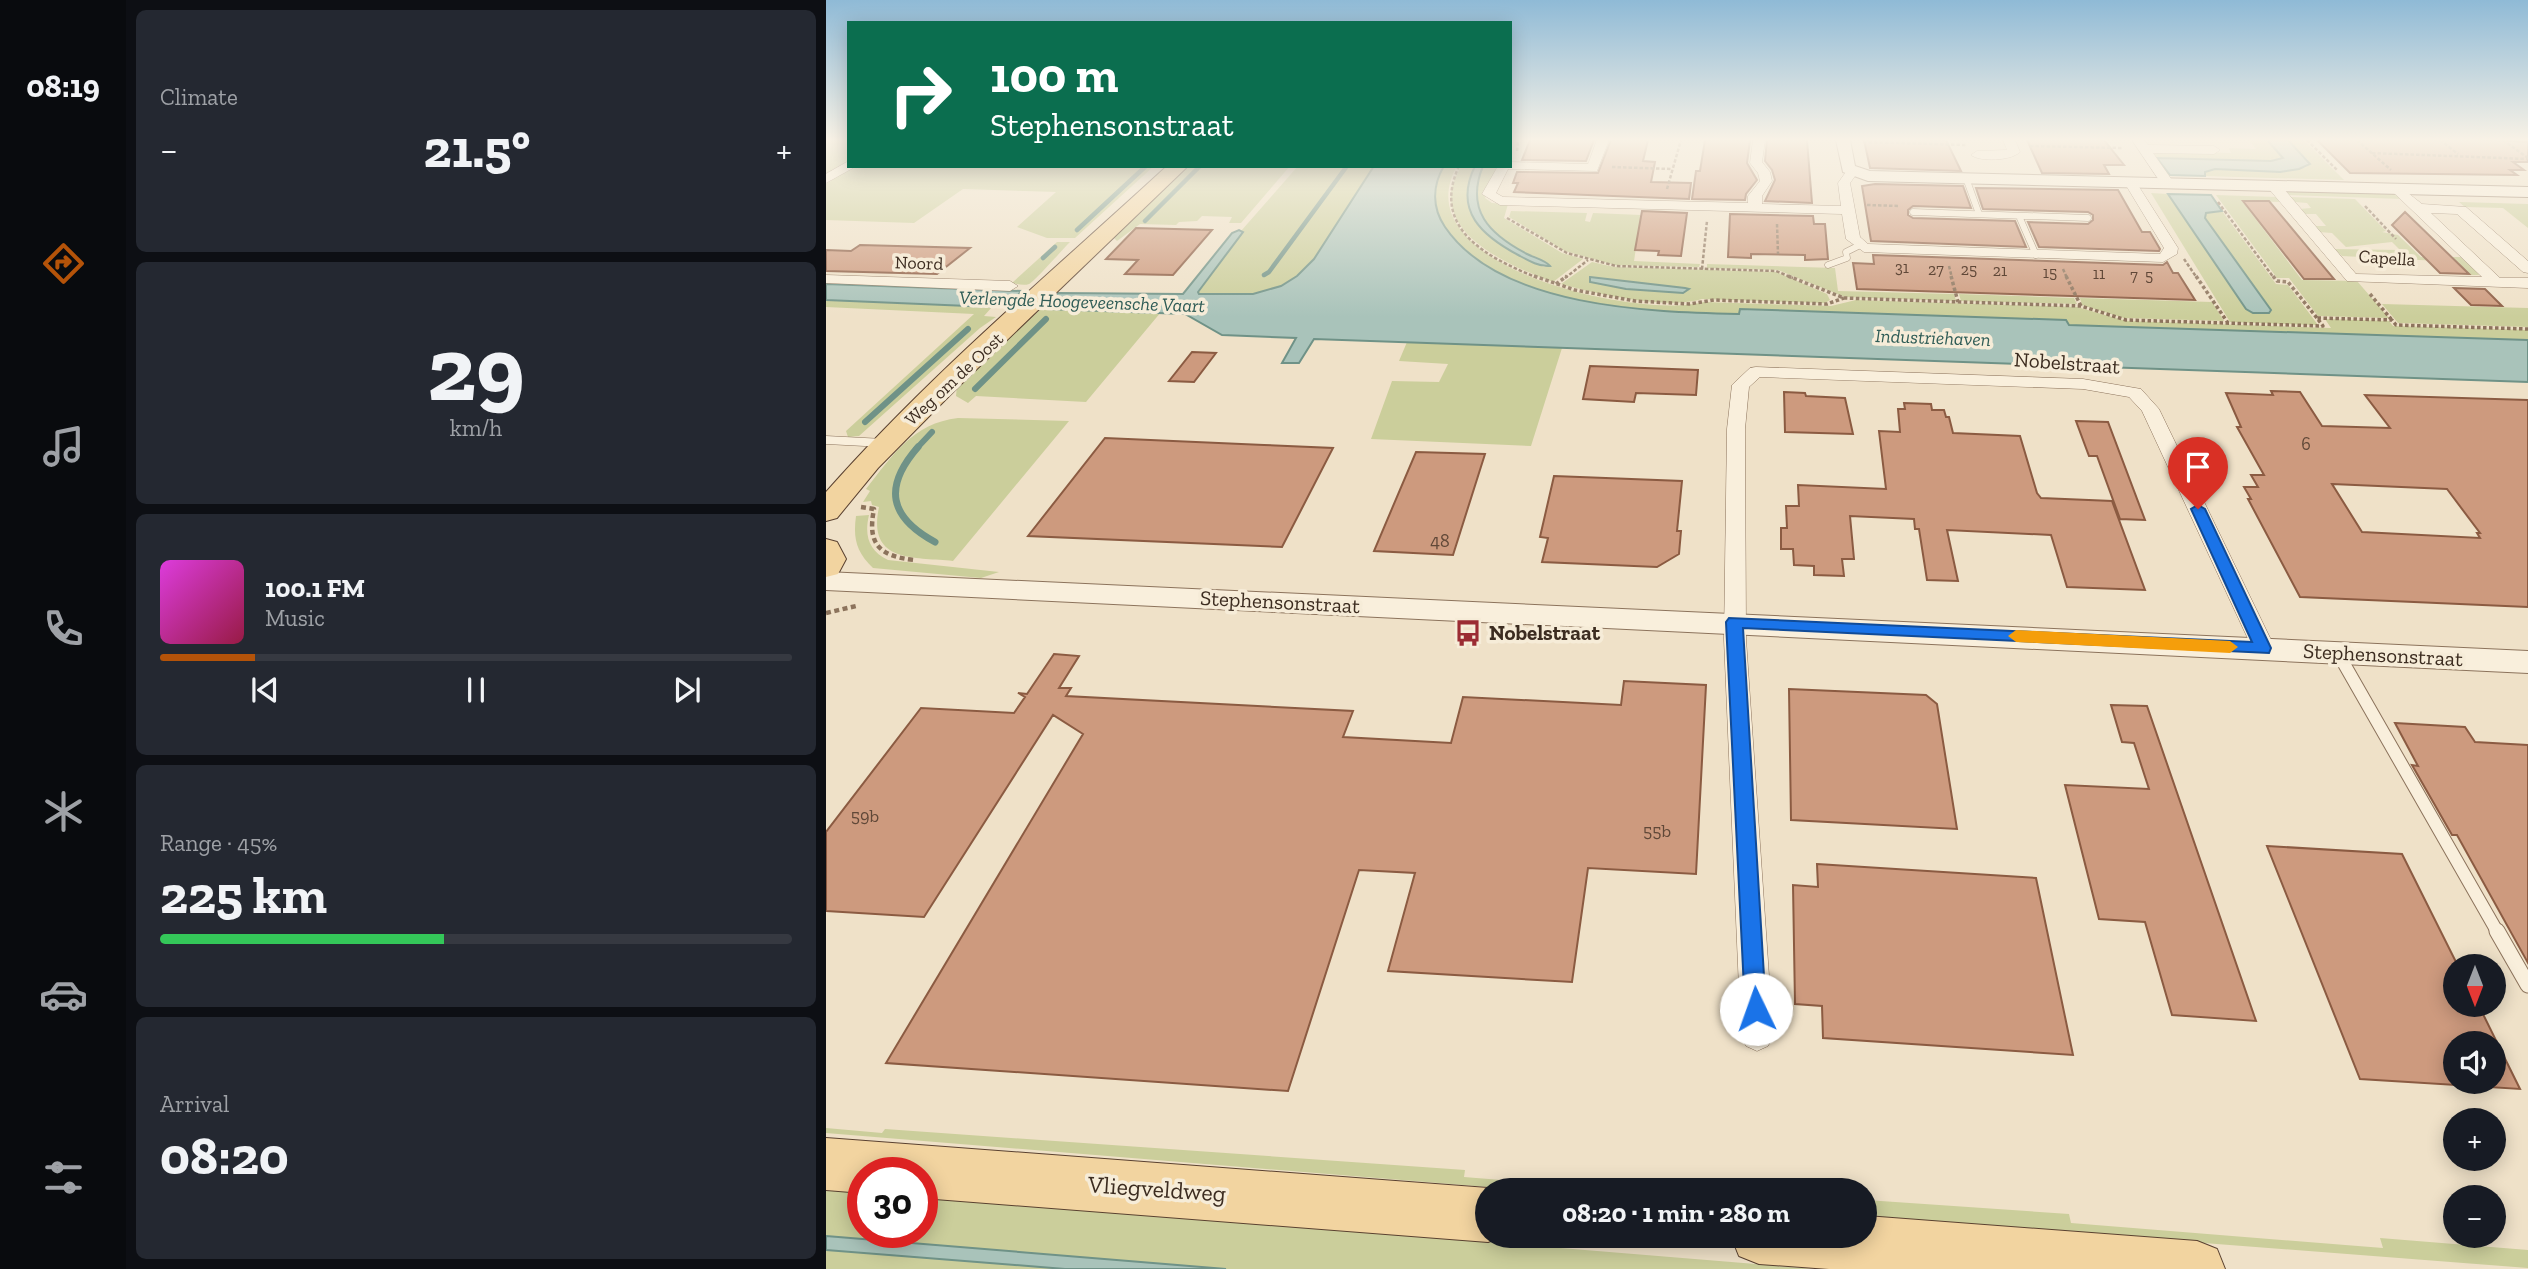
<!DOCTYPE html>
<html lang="en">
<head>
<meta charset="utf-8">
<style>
  body { margin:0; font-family:"Zilla Slab",serif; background:#242831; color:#f1f3f6; height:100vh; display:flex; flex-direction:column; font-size:26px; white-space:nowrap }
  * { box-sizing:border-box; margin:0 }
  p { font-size:23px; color:#9ea1a6 }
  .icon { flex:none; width:38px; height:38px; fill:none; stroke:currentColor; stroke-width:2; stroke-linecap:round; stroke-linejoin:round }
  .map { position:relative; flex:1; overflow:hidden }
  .details { display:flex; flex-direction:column; gap:10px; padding:10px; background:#0d0f14; width:700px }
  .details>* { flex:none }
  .guide { position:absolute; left:21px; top:21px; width:665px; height:147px; border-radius:0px; box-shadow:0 4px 18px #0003; background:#0b6e4f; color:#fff; overflow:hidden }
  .needle { width:46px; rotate:180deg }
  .fabs { position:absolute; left:1617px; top:954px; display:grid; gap:14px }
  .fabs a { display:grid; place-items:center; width:63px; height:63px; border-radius:50%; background:#171b24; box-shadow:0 4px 18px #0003; font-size:35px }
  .speed { position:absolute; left:21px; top:1157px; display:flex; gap:14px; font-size:35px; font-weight:700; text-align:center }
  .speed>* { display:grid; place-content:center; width:91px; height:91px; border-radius:50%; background:#171b24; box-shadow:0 4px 18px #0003; line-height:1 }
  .speed .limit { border:10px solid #d22; background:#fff; color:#111 }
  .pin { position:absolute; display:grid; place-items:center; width:60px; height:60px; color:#fff; margin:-72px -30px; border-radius:50% 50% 50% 0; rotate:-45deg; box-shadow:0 0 7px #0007 }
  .pin .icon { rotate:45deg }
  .me { position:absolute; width:77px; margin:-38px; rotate:357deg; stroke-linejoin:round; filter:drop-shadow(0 0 5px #0008) }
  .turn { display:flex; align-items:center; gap:24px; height:147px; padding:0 28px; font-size:32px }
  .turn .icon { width:91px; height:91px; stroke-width:2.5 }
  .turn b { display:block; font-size:49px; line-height:60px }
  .big { font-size:52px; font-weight:800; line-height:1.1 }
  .details .card { flex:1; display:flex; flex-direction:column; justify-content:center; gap:10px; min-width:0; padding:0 24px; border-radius:10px; background:#242831 }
  .details .dial { align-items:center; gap:0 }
  .dial b { font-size:91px; line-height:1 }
  .song { display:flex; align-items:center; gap:21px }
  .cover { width:84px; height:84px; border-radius:10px; background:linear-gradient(135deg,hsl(300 70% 55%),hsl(340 70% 35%)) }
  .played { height:7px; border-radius:4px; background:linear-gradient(90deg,#b45309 15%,#363941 15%) }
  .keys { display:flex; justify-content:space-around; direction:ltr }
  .heat { display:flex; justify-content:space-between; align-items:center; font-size:38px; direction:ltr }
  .charge { height:10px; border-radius:5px; background:linear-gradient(90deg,#34c759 45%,#363941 0) }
  .trip { position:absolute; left:649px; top:1178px; width:402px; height:70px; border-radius:35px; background:#171b24; box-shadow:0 4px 18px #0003; font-weight:800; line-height:70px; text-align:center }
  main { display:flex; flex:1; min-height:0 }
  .menu { display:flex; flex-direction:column; width:126px; justify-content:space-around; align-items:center; background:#090b0e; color:#9ea1a6 }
  .menu .icon { width:49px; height:49px }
  .menu .on { color:#b45309 }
  .menu b { font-size:32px; color:#f1f3f6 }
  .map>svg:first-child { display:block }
</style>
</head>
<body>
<main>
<nav class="menu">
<b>08:19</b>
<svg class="icon on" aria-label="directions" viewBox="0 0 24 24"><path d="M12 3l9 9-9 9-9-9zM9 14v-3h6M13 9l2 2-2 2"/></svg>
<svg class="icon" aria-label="music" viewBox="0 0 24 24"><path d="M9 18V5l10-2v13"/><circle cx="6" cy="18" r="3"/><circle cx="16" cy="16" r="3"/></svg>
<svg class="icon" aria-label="phone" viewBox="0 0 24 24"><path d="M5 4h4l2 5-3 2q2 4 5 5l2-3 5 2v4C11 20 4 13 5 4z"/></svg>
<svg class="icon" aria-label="climate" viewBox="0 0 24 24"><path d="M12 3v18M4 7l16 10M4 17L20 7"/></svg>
<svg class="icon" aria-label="car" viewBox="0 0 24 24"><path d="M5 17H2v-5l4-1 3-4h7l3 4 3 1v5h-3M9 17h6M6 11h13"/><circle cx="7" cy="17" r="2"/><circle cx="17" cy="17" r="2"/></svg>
<svg class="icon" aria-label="filters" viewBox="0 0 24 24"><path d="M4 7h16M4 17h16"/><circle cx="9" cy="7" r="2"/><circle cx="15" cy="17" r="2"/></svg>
</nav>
<section class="details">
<div class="card"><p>Climate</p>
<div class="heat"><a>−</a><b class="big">21.5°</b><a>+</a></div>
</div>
<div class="card dial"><b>29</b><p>km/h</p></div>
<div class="card">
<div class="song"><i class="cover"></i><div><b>100.1 FM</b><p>Music</p></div></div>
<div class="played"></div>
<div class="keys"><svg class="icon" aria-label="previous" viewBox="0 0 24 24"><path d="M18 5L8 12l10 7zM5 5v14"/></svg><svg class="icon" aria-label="pause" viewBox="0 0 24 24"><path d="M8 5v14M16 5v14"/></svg><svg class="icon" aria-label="next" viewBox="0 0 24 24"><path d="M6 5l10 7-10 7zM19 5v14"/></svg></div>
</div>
<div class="card"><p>Range · 45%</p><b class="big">225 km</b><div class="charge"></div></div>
<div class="card"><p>Arrival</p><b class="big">08:20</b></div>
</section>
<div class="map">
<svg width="1702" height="1269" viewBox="0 0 1702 1269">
  <rect width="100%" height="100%" fill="#efe1c8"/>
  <path fill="#cbce9b" d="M0,140H23V160L0,174Z
    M1423,140H1441L1458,158L1445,161L1331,158L1328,154L1331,151L1405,153L1403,148L1430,149Z
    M1462,140H1478L1518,180L1379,176V172L1389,169L1454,172L1481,167L1482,160Z
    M28,166H328L249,238H221L191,227L230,192L137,189L88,223L0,220V184Z
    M361,166H372L318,222L376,166H464L415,223H403L406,217L376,216L371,221L353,222L350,225L314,224L291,241L287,237Z
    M472,166H548L488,259L471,276L454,286L427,294H373L372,292L417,232L415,231Z
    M619,166H631C574,267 814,320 878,302L1005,306L1030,300L1251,307L1300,321L1505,328L1499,319L1563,321L1567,326L1702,330V340L1243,325L914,309V314C825,312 675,308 619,227C606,208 606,186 619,166Z
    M635,166H649C623,219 676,250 718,267L723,264C680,245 634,221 657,166H672L659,198L666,203L682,204L678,218L736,253L757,259L727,282C690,268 621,241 625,192C626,183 631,175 635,166Z
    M1461,191H1557L1570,194L1577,199L1461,195Z
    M1325,193L1342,194L1420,309L1379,218L1380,213L1396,211L1450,284L1462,285L1492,325L1404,322Z
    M1390,195L1451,197L1455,202L1416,201L1476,280L1531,281L1563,318L1492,316L1463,278H1451Z
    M1463,197L1529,199L1560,231L1556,232L1572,235L1595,257H1638L1653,275H1641L1632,262L1516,256L1508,249L1574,250L1566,242L1520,247L1506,233L1493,232L1488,226H1500L1490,214H1478L1473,209L1485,208L1481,203L1469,202Z
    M1633,202L1702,204V228L1677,208L1639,207Z
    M685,211L761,213L759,221L764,222L767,213L815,215L808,261L874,264L873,267L789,265L739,251L683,217Z
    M231,242H244C237,249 207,283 203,284C198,286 191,284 186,283Z
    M766,262L788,267L950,272L1001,294L1004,300L999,303L876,299C841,310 771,294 735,284Z
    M881,264L1009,268L1012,291L1128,294L1130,301L1019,297L952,270L881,268Z
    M1133,294L1248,298L1251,304L1135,301Z
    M1254,298L1386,302L1398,321L1298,318L1256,305Z
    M0,300L166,307L158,316L170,317L154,328L33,436L22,437L20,431L148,314L0,307Z
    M1556,304L1702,308V327L1572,323Z
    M219,305H227L224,309L335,312L260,402L150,396L142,403L130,396L131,386Z
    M581,342L736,348L705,446L545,439L566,381L613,382L622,364L573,361Z
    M132,418L243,421L127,561C87,557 41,563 53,507L46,505L45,501L37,502L44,491L40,489C66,456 87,423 132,418Z
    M43,515C38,536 43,551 62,560L173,572L155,578L47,568C30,552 27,538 30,516Z
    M0,1128L56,1133L59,1129L639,1170L638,1177L803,1190H698L0,1133Z
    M0,1187L37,1190V1232H96V1195L989,1269H400L0,1236Z
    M1040,1200L1243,1214L1245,1223L1557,1248L1554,1238L1702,1250V1268L1040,1217Z
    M0,1250L239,1269H0Z"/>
  <path fill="#a9c3ba" stroke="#6f9287" stroke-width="2" d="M1441,140H1462L1484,164L1473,169L1454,172L1389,169L1379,172V176L1344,175L1331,158L1445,161L1457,158Z
    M548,166H618C606,186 606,208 619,227C674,308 825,312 913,314L914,309L1240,320L1243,325L1702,340V382L488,339L473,363H456L470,338L396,335L359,314L223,309L226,305L171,303L166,307L0,300V284L195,291L193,294L228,295L232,293L357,294L406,233L413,230L417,232L372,292L373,294H427L455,286L471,276L488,259Z
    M649,166H657C639,210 663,234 701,254C709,258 719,260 724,266C714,267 703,261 694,256C656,236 627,211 649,166Z
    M1342,194L1385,195L1396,211L1380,213L1379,218L1445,310L1443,313H1427L1420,309Z
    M764,277L859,288L863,289L857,293L800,289L764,282Z
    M0,1236L400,1269H239L0,1250Z"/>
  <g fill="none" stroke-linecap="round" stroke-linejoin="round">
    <path stroke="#6f9287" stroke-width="4.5" d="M319,221L374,166
      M251,230L320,166
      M217,258L229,247
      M438,275L443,272L521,166"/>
    <path stroke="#6f9287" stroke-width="6" d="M149,389L220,319
      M39,422L142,329
      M90,449L106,432"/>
    <path stroke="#6f9287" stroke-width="7" d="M92,447C57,487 63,517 109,542"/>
  </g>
  <path fill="#cd9a7e" stroke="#8b5b42" stroke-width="2" fill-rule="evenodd" d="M704,140H768L760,161L696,160Z
    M785,140H822L817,161L829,162L825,182L865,183L863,199L688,192L692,183H687L691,172L772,173Z
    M879,140H924L921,163L931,180L920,194L919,200L866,199L870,171H874Z
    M941,140H981L986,203L939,201L949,180L946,170L939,161Z
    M1038,140H1120L1135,171L1044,168Z
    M1201,140H1278L1298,165H1278L1283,174L1216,173Z
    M1491,140H1670L1702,142V162H1687L1698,170H1684L1691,175L1524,173Z
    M1049,184L1137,186L1145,208L1087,206L1082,210V215L1087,218L1189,221L1200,247L1045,241L1036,186Z
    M1150,188L1292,190L1316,232H1324L1334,249L1333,251L1213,247L1202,222L1262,224L1267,220V215L1262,212L1157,209Z
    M1417,201H1443L1508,279H1478Z
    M816,211L861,213L855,256L832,255L833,251L809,250Z
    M1579,212L1643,274L1614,273L1566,225Z
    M904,214L987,216L988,224H999L1002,259L979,260V255L925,254V258L902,257Z
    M310,228L386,230L347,275L299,274L312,260L280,259Z
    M34,245L144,248L111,274L0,271V250L25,251Z
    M1047,255L1337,265L1341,262L1347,273H1352L1369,300L1031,289L1027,263L1048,264Z
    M1628,288L1659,289L1676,306L1645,305Z
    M366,352L390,353L368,382L343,381Z
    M764,366L872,370L870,395L810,393L808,402L757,399Z
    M1445,391L1474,392L1496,426L1564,428L1539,395L1702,400V607L1474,597L1422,499H1425L1418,487H1432L1425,475H1438L1411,427H1415L1400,393L1447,395ZM1506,484L1621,489L1654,533H1651L1654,538L1536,532Z
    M958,392L979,393L980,396L1019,398L1027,434L959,432Z
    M1078,403L1105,404L1106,410H1118L1120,417H1123L1127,433L1194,436L1211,493L1215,498L1286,501L1319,590L1241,587L1225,535L1121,530L1132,581L1101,580L1093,529H1089L1088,519L1024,516L1028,559H1016L1018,576L988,575V566L968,565L967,549H955V528H961L960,506H973L972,485L1060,489L1053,431L1074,432L1072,409H1079Z
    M1250,421L1282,422L1319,520L1294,519L1271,456H1263Z
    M279,438L438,445L507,448L456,547L202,536Z
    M590,452L659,454L627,555L548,551Z
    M728,476L856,481L851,531H855L853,554L831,567L716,562L722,538L714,537Z
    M228,654L253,656L233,688H245L240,696L527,711L517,737L625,743L637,697L795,705L798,681L880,685L870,874L762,868L746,982L562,971L589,873L533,870L462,1091L60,1063L257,734L227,715L98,917L0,911V832L95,708L188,713L199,697L192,693L201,694Z
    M963,689L1100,695L1111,704L1131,829L965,820Z
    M1285,705L1321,706L1430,1021L1346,1015L1319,922L1273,919L1239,785L1323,789L1308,743L1296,742Z
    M1569,723L1639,727L1649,742L1702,745V963L1631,835H1626L1586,765L1592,766Z
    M1441,846L1576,854L1632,966H1629V1004H1652L1694,1089L1534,1079ZM1629,1043H1668V1082H1629Z
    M991,864L1210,878L1247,1055L997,1038L996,1006L969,1004L967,885L992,887Z"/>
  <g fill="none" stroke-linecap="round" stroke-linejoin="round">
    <defs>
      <path id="service-far4" d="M1140,178L1153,214
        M1087,212L1262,218
        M1193,216L1210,255
        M1002,265L1021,258L1020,252L1034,245"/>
      <path id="service-far3" d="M0,440L58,443"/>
      <path id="service-far2" d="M1511,652L1518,664"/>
      <path id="service-far1" d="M1517,662L1672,933"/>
      <path id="service" d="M1671,931L1702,985"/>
      <path id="minor" d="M771,140H783L771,171L682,169L670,193L677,197L922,203V196L934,181L932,173L924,163L927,140H939L936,162L944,172L946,181L936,196V204L1015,206L1012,183L1022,169H1030L1032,172L1024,183L1034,237L1042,244L1334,254L1338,248L1298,182L1304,178L1310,182L1352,248L1351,254L1337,262L1038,252L1020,239L1016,214L674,205L656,194L672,166H684V162L762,164Z
        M1177,140H1189L1194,152C1185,161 1154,162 1145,155L1151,151L1181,150Z
        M1306,140H1318L1322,145L1388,146L1394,150L1388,154L1327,153L1348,183L1342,187L1337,186Z
        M23,161V166L27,168L0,183V174Z
        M1448,182L1453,183L1530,274L1656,277L1567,192L1566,189L1572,185L1596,204L1640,207L1702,261V273L1697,272L1631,214L1605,213L1674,278H1702V288L1521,281L1443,189V183Z
        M0,275L184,281L192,286L184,291L0,283Z
        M930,367L1257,379L1315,389L1333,409L1449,648L1445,654L1437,657L1429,654L1316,411L1303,397L1257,389L934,377L923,387L919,429L920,639L947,1035L942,1046L931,1051L920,1046L915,1035L898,639L901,429L906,385L924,368Z"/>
      <path id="tertiary" d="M1010,140H1024L1029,166L1044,171L1702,187V197L1042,181L1017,172Z
        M0,572L1702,651V673L0,590Z"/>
      <path id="primary" d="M341,166H362L129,390L52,468L11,518L0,521V492C104,374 226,272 341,166Z
        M0,539L11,542L20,559L12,574L0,577Z
        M0,1138L662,1188L667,1190H662V1236H678L662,1242L96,1198V1172H37V1193L0,1190Z
        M1040,1216L1371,1241L1391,1249L1399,1269H1003L933,1264L913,1256L905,1236H1040Z"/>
    </defs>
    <use href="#service-far4" stroke="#8c735c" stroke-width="7"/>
    <use href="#service-far3" stroke="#8c735c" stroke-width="9"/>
    <use href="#service-far2" stroke="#8c735c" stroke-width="11"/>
    <use href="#service-far1" stroke="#8c735c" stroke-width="14"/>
    <use href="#service" stroke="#8c735c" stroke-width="17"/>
    <use href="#minor" stroke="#8c735c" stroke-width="1"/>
    <use href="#tertiary" stroke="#8c735c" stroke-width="2"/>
    <use href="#primary" stroke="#5a4130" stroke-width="2"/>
    <path stroke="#8c735c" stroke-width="2.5" stroke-dasharray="3.5 2" stroke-linecap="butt" d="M1481,140L1511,170
      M1531,140L1565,170
      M1614,140L1632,154
      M1677,140L1702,158
      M1037,142L1140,145
      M1204,146L1296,148
      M691,151L692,140
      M1546,153L1702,159
      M633,166C604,229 662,258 712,278
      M786,167L845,169
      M841,189L855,140
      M1392,202L1448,278
      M1041,205L1074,206
      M1539,206L1570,239
      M681,218L741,253L790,266L950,271L967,278
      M951,224L952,254
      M1358,259L1371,278
      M1123,266L1126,278
      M876,269L881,221
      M1237,269L1241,278
      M739,278L762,260"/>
    <path stroke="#8c735c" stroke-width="3.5" stroke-dasharray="3.5 2.5" stroke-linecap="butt" d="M708,276L749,290L809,301L863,304L888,300L1001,304L1018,298
      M962,276L1018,298L1255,306L1300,320L1497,326L1491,318L1566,320L1570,325L1702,329
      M1125,276L1132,302
      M1240,276L1255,306
      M1370,276L1402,323
      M1447,276L1451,281L1462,282L1491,318
      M730,284L741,276
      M1544,294L1565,319"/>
    <path stroke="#8c735c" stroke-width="4.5" stroke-dasharray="5 3.5" stroke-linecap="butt" d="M35,507L48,509C41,544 53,556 88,560
      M0,613L30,606"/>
    <use href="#service-far4" stroke="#f9efdc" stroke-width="6"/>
    <use href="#service-far3" stroke="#f9efdc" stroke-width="8"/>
    <use href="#service-far2" stroke="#f9efdc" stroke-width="10"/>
    <use href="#service-far1" stroke="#f9efdc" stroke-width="12"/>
    <use href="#service" stroke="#f9efdc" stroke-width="15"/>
    <use href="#minor" fill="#f9efdc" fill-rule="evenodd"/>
    <use href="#tertiary" fill="#f9efdc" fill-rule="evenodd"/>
    <use href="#primary" fill="#f2d4a0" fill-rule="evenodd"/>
  </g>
  <linearGradient id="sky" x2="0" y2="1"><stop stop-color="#8fbad6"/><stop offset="0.44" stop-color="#f8f2e6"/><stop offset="1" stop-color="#f8f2e6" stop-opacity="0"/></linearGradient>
  <rect width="1702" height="317" fill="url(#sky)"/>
  <path fill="#1a73e8" stroke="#114b97" stroke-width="2" d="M1372,505L1379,509L1445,648L1443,653L917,628L940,1009L937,1017L930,1020L922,1017L919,1009L900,622L903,618L1426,642L1365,509Z"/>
  <path fill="#f59e0b" d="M1190,630L1404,641L1412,647L1404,653L1190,642L1182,636Z"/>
  <defs>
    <symbol id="bus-bare" viewBox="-9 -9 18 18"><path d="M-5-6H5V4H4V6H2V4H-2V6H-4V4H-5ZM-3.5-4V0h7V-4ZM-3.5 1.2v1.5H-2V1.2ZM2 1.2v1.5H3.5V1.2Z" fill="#9b2c33" stroke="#f6ecd8" stroke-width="2.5" paint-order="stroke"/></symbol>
  </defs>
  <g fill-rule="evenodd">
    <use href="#bus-bare" x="623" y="614" width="38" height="38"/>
  </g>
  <g text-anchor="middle" stroke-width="7" stroke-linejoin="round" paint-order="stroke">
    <g font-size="16" fill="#604838">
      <text x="1076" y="273">31</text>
      <text x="1110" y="275">27</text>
      <text x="1143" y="275">25</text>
      <text x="1174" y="276">21</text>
      <text x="1224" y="278">15</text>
      <text x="1273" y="279">11</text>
      <text x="1308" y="281">7</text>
      <text x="1323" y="281">5</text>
    </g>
    <g font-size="18" fill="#3c2c20" stroke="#f6ecd8">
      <text transform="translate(1561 258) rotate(4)" y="6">Capella</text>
      <text transform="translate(93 263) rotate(2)" y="6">Noord</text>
      <text transform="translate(128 379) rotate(-43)" y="6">Weg om de Oost</text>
    </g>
    <g font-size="18" fill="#604838">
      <text x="1480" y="450">6</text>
      <text x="614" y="547">48</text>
      <text x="39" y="822">59b</text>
      <text x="831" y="837">55b</text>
    </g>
    <g font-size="19" font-style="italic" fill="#2f5c56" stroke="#f6ecd8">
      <text transform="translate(256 301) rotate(2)" y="7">Verlengde Hoogeveensche Vaart</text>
      <text transform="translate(1107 337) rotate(2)" y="7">Industriehaven</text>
    </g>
    <g font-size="21" fill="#3c2c20" stroke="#f6ecd8">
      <text transform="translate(1241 363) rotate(4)" y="7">Nobelstraat</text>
      <text transform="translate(454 602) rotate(3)" y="7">Stephensonstraat</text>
      <text transform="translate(1557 655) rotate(3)" y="7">Stephensonstraat</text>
    </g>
    <g font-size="21" font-weight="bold" fill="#3c2c20" stroke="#f6ecd8" text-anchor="start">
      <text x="663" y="640">Nobelstraat</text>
    </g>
    <g font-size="24" fill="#3c2c20" stroke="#f6ecd8">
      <text transform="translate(331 1189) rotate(4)" y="8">Vliegveldweg</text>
    </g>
  </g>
</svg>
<div class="fabs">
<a><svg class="needle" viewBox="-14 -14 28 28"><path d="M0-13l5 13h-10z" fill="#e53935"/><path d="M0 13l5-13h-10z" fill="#9ea1a6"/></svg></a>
<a><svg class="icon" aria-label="sound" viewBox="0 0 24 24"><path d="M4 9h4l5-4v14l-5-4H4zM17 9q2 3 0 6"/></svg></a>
<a>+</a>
<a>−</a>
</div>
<div class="speed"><div class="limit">30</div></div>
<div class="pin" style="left:1372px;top:509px;background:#d93025"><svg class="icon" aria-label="arrive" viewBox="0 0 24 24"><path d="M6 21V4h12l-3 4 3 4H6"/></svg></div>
<svg class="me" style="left:930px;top:1009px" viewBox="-20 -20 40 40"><circle r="19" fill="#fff"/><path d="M0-13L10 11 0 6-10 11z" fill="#1a73e8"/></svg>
<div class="trip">08:20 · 1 min · 280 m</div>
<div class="guide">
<div class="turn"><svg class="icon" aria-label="right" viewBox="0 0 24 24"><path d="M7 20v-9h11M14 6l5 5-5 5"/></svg><div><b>100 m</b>Stephensonstraat</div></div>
</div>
</div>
</main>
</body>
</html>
